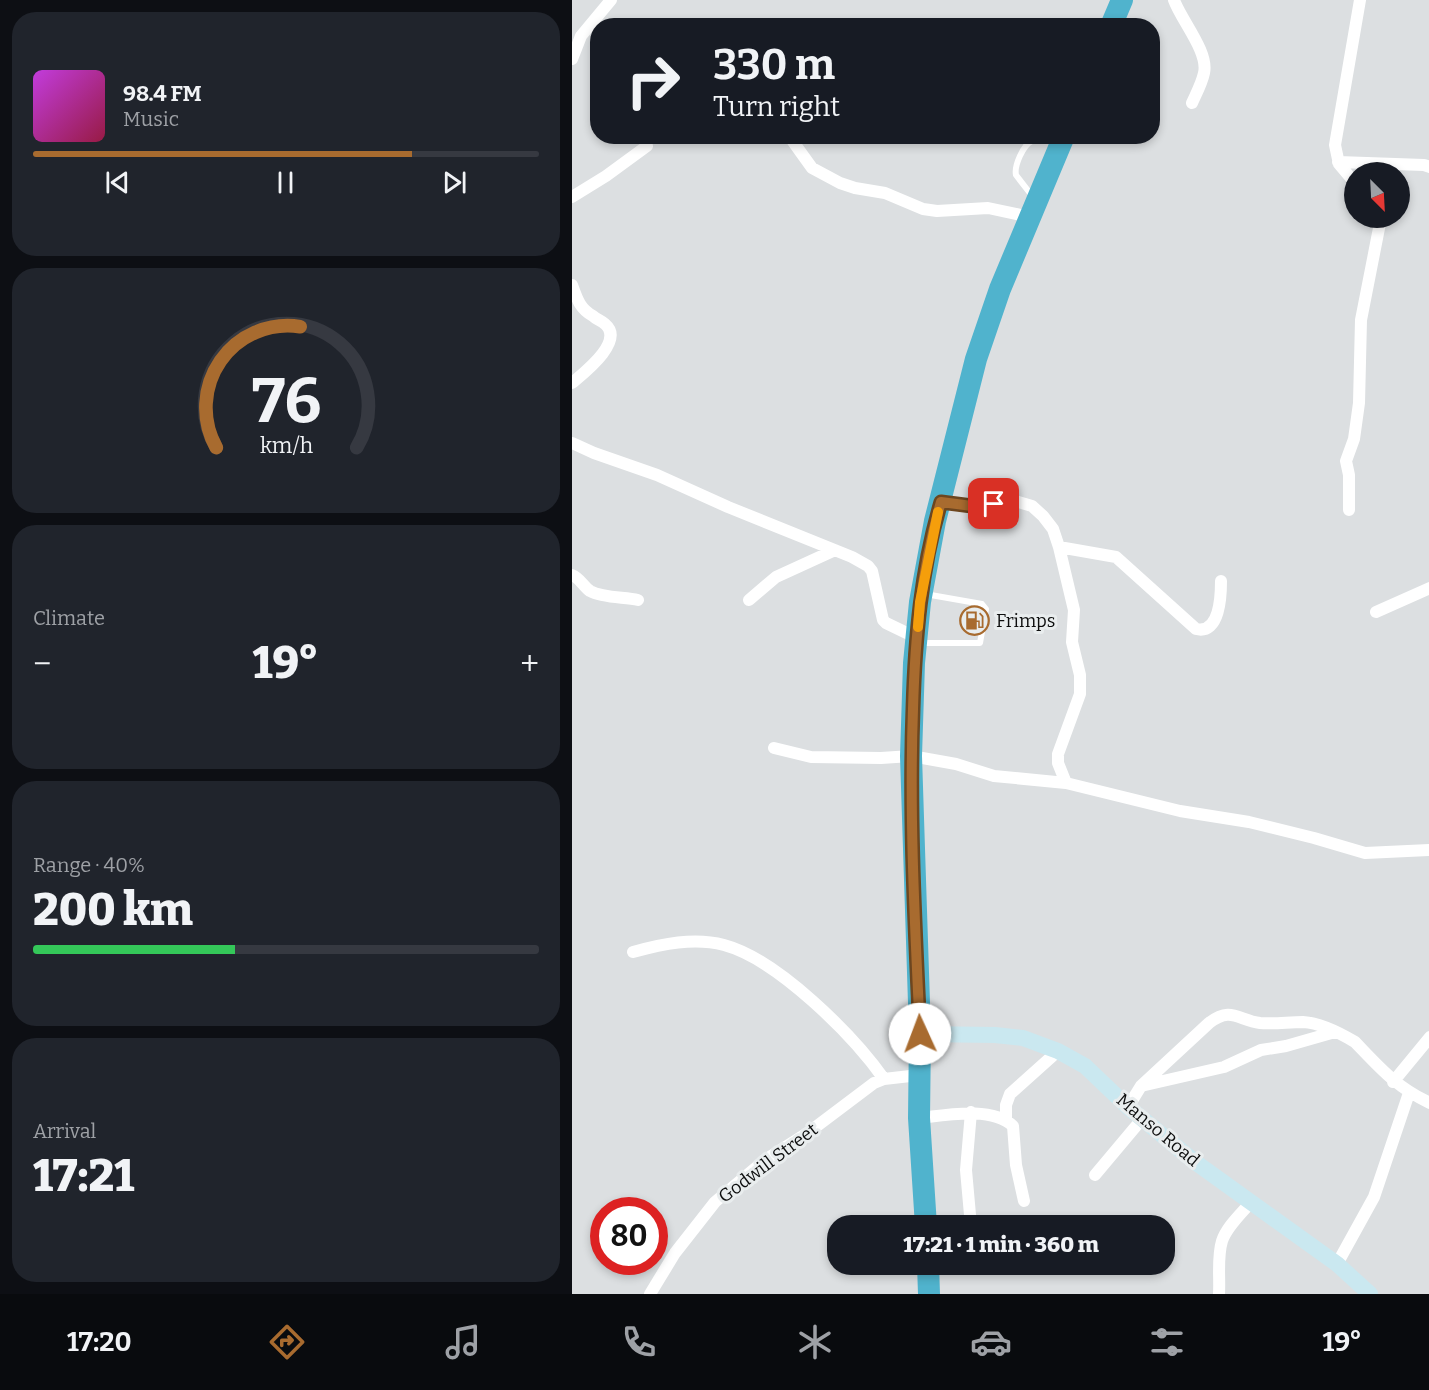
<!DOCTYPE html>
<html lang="en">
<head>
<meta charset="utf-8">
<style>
  body { margin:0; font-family:Bitter,serif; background:#20242c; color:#f1f3f6; height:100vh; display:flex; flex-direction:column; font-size:22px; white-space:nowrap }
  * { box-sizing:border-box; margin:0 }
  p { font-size:20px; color:#9ea1a6 }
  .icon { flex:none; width:33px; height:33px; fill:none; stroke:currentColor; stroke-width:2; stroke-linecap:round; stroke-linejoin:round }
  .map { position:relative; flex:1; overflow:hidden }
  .side { display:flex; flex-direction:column; gap:12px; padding:12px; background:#0d0f14; width:572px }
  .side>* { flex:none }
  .banner { position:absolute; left:18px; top:18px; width:570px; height:126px; border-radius:24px; box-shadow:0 3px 9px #0003; background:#171b24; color:#f1f3f6; overflow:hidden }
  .needle { width:39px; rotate:156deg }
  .fabs { position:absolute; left:772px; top:162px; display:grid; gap:12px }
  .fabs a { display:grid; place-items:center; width:66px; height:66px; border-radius:50%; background:#171b24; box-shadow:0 3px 9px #0003; font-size:30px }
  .speed { position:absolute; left:18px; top:1197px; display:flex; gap:12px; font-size:30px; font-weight:700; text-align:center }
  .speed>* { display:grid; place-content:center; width:78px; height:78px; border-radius:50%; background:#171b24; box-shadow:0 3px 9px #0003; line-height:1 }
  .speed .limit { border:9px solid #d22; background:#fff; color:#111 }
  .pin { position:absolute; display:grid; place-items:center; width:51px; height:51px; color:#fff; margin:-26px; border-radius:12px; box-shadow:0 3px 9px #0006 }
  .me { position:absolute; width:66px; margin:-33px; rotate:358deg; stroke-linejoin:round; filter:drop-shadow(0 0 4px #0008) }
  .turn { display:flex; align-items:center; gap:21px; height:126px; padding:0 24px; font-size:27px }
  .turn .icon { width:78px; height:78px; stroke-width:2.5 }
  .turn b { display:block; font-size:42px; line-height:51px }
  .big { font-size:45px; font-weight:800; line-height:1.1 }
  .side .widget { flex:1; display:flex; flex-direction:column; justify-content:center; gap:9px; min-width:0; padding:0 21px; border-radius:24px; background:#20242c }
  .side .dial { align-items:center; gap:0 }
  .dial svg { height:156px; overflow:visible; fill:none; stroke:#363941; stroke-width:7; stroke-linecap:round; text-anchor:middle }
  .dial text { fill:#f1f3f6; stroke:none }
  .song { display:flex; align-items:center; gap:18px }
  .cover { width:72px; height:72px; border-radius:9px; background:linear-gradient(135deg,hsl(290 70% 55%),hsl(340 70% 35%)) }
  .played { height:6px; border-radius:3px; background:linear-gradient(90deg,#a86b2f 75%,#363941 75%) }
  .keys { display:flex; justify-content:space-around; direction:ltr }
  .heat { display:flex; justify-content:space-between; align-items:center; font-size:33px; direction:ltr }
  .charge { height:9px; border-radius:4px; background:linear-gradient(90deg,#34c759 40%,#363941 0) }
  .trip { position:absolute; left:255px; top:1215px; width:348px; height:60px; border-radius:24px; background:#171b24; box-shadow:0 3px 9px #0003; font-weight:800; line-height:60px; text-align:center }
  .dock { display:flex; height:96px; justify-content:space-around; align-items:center; background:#090b0e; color:#9ea1a6 }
  .dock .icon { width:42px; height:42px }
  .dock .selected { color:#a86b2f }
  .dock b { font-size:27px; color:#f1f3f6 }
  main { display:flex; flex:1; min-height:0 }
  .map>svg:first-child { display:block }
</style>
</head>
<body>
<main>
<section class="side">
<div class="widget">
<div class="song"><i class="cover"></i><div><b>98.4 FM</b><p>Music</p></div></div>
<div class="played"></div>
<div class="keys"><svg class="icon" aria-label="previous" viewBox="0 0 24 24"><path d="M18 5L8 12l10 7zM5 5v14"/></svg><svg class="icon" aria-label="pause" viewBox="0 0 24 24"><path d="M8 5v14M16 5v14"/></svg><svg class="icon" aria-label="next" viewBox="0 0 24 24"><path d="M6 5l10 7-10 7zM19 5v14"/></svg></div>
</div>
<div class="widget dial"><svg viewBox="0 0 100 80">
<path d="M14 69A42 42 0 1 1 86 69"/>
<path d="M14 69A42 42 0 0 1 57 7" stroke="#a86b2f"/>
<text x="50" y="56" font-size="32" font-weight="700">76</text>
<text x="50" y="72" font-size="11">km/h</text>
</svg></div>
<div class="widget"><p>Climate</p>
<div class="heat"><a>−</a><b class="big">19°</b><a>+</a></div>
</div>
<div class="widget"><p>Range · 40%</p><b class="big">200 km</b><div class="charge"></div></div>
<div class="widget"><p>Arrival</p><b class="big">17:21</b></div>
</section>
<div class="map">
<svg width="858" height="1294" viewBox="0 0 858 1294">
  <rect width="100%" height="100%" fill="#dcdfe1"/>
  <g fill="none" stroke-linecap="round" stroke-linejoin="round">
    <path stroke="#fff" stroke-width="6" d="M430,24L435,26
      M461,197L444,175C442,166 451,145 460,141C467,138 477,138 484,137
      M347,643H408L414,609L410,604L353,594"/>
    <path stroke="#fff" stroke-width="12" d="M602,0C609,20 637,52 632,73C630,83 624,94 620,103
      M0,59L9,36L39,0
      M217,136L240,168L268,183L283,188L313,193L351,209L365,211L416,208L458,217
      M766,162L852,165L858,167
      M783,183L767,164L763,145L788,0
      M0,197L34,176L75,146
      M0,285C5,299 8,309 21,316C24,319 30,321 33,324C53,341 13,372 0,383
      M0,443L22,453L85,475L156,507L280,557L296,566L300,571L311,620L314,623L345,638
      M369,502L400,506L443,501L460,506L471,516L481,529L487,547L502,610L500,642L508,675V694L486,754V763L494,783
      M777,510V475L774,461L782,439L787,403L789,320L809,218
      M487,547L544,557L624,629C648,635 649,595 649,581
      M0,575C8,578 11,586 18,591C31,598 52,597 66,600
      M177,600L204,577L263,550
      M804,612L858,588
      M202,748L239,757L309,758L339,756L384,764L422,776L494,783L608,811L677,822L742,838L793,853L858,850
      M61,952C90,944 122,937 152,945C205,959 281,1035 312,1079
      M821,1082L858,1037
      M569,1086L652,1067L689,1050L714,1046L763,1032
      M556,1107L569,1086L637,1023C659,1006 666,1020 688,1023C702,1024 717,1022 731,1022C748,1023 768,1033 783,1042C808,1068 824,1087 858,1103
      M399,1112L394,1170L399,1226
      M347,1118C374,1115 420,1106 441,1126L444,1165L452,1201
      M434,1120V1105L438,1094L486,1051
      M523,1175L570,1119
      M765,1264L802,1197L837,1093
      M78,1294L103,1253L143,1202L193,1160L237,1132L302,1083L312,1079L347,1075
      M647,1294C648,1277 645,1257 650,1241C655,1226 670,1213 679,1202"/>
    <path stroke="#cae8f0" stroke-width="16" d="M348,1034L423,1035L451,1038L486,1051L513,1066L556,1107L623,1162L765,1264L798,1294"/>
    <path stroke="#50b3cd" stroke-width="22" d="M539,26L550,0
      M354,1226L347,1118L348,1034L339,756L342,663L348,602L363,521L404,359L428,289L492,136
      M356,1264L357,1294"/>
  </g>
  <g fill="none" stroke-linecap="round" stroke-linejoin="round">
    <defs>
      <path id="route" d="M348,1034C343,926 337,817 341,709C343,639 349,569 369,502L400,506L422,504"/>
    </defs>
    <use href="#route" stroke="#6d461f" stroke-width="15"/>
    <use href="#route" stroke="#a86b2f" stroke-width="10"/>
    <path stroke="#f59e0b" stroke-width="10" d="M346,627L348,602L366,512"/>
  </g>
  <defs>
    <symbol id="fuel-ring" viewBox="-11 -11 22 22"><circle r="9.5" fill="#e9edee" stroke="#a86b2f" stroke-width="1.5"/><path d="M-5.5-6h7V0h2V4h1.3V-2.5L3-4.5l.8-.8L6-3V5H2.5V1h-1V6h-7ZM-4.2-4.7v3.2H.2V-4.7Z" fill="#a86b2f"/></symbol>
  </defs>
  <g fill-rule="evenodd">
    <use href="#fuel-ring" x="386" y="604" width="33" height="33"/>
  </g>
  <g text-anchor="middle" stroke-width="6" stroke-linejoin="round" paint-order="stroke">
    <g font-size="18" fill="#0d0e0e" stroke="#e9edee" text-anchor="start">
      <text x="424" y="627">Frimps</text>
    </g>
    <g font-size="18" fill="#0d0e0e" stroke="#e9edee">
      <text transform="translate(586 1130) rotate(40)" y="6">Manso Road</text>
      <text transform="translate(196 1163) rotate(-37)" y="6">Godwill Street</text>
    </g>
  </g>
</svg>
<div class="fabs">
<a><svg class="needle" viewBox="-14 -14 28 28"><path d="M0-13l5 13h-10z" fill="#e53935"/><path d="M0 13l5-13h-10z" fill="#9ea1a6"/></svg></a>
</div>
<div class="speed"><div class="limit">80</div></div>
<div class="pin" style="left:422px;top:504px;background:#d93025"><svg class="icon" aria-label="arrive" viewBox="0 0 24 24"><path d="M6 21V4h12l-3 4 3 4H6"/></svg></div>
<svg class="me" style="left:348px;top:1034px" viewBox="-20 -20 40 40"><circle r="19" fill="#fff"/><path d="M0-13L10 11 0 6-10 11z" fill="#a86b2f"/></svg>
<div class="trip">17:21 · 1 min · 360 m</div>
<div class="banner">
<div class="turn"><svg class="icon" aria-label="right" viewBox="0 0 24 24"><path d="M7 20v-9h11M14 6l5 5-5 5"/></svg><div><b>330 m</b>Turn right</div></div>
</div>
</div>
</main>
<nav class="dock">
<b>17:20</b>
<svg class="icon selected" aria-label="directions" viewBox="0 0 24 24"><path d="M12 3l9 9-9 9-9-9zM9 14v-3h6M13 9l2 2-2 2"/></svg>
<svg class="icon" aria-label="music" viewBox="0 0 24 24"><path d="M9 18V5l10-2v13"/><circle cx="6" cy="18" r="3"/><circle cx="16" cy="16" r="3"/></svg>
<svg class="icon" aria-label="phone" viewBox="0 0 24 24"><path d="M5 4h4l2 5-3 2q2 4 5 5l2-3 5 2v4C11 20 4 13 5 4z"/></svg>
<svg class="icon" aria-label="climate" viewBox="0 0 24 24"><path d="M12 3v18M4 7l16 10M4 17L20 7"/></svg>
<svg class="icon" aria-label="car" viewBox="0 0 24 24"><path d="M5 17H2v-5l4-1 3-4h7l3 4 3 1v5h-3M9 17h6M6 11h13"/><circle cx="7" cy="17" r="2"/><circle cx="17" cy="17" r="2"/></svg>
<svg class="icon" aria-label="filters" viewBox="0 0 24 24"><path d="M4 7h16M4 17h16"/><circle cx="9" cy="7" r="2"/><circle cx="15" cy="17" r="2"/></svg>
<b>19°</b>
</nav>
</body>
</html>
